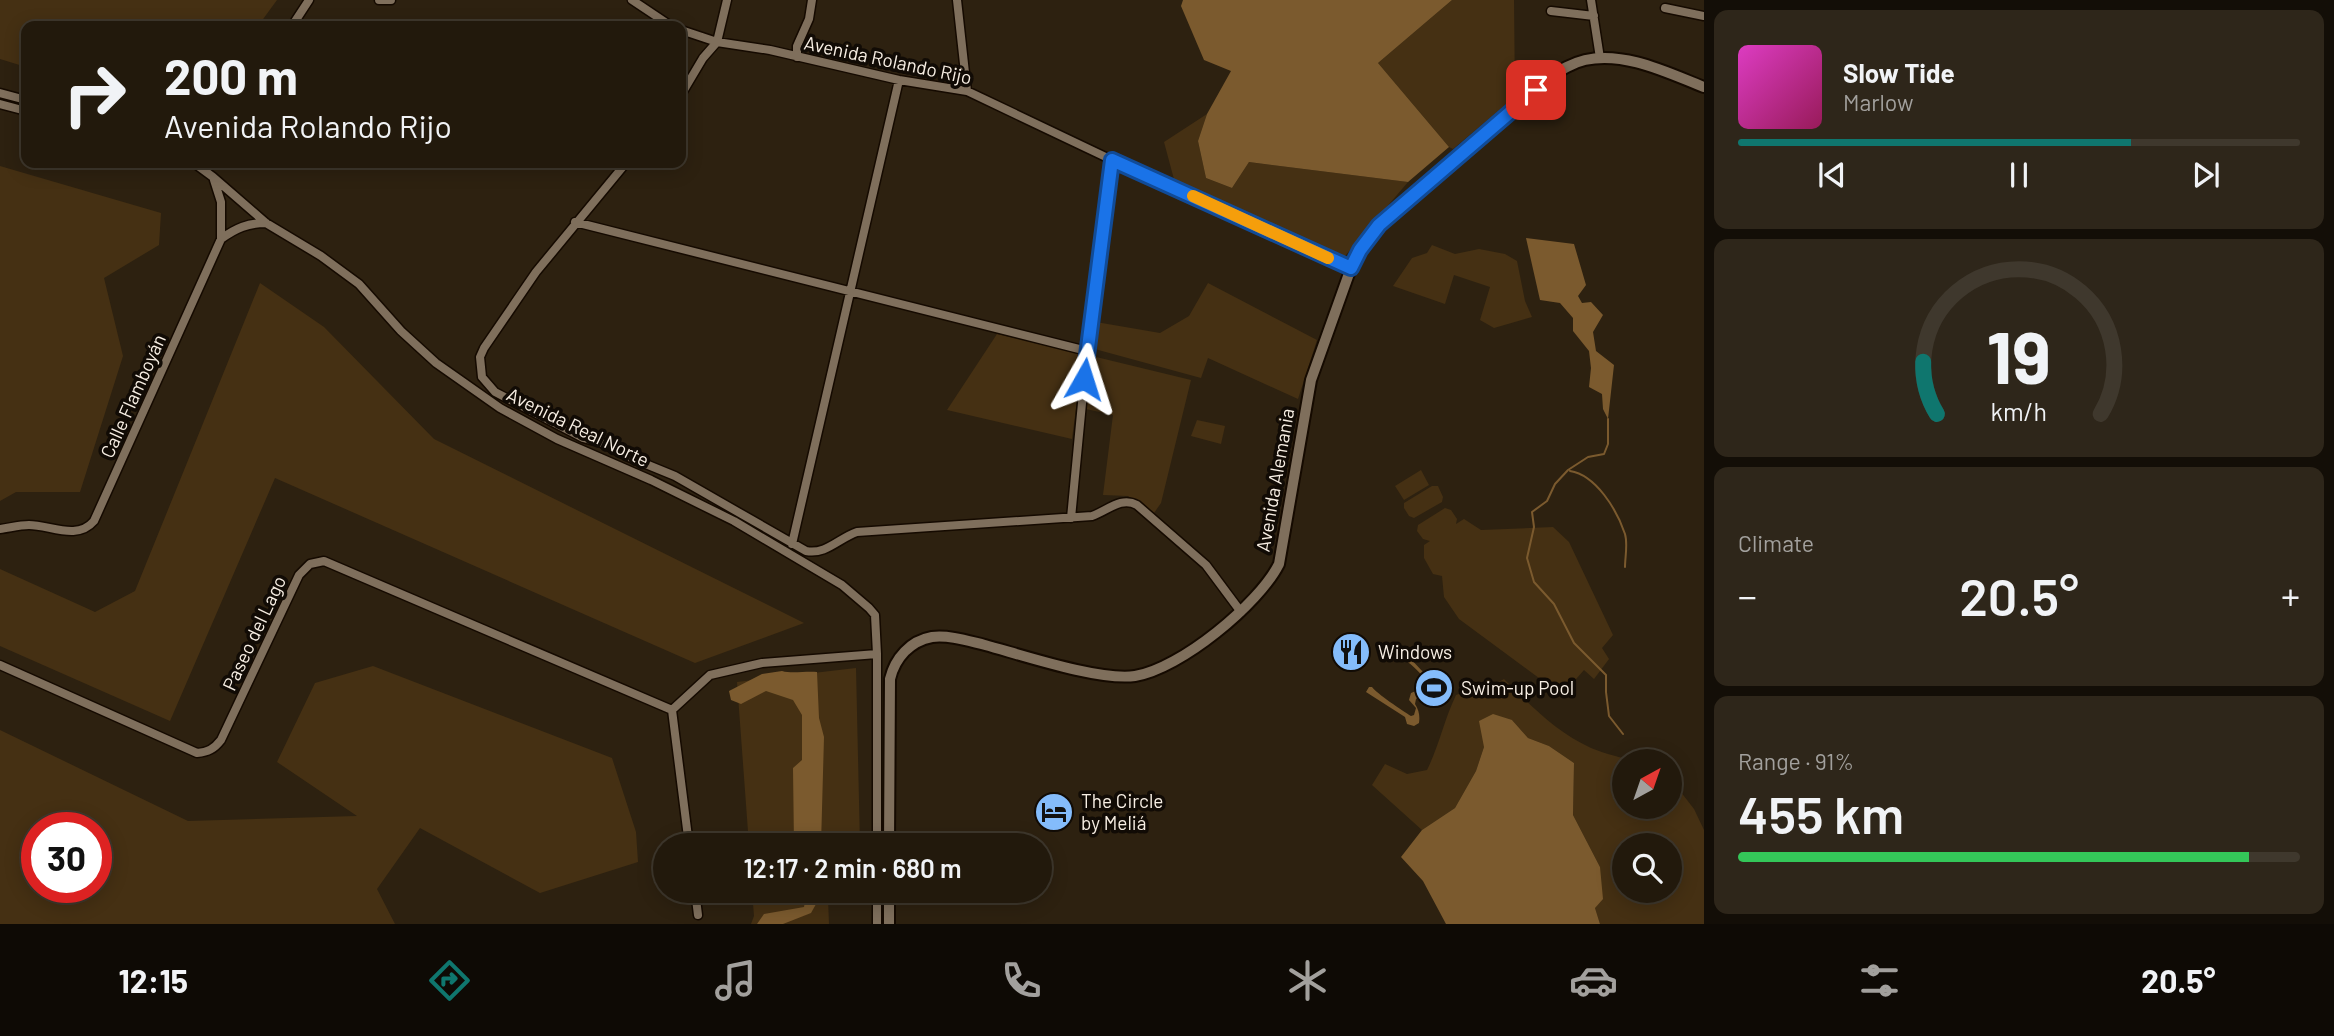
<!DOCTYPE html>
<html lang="en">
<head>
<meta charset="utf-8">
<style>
  body { margin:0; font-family:Barlow,sans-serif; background:#2e261a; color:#f1f3f6; height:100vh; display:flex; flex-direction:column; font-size:26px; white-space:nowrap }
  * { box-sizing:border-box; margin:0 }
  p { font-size:23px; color:#a2a09d }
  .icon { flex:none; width:38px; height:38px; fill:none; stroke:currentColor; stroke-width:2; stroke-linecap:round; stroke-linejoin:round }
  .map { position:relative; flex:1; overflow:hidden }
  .details { display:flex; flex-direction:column; gap:10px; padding:10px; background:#130e07; width:630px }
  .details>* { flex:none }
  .top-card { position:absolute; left:21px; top:21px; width:665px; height:147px; border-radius:14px; box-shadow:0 4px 18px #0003,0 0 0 2px #3f382d; background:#22190c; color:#f1f3f6; overflow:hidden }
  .needle { width:46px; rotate:40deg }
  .controls { position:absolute; left:1612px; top:749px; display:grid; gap:14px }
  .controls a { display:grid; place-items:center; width:70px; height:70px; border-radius:50%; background:#22190c; box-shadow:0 4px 18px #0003,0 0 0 2px #3f382d; font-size:35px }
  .speed { position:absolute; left:21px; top:812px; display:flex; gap:14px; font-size:35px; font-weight:700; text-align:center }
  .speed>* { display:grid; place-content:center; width:91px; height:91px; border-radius:50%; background:#22190c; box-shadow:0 4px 18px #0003,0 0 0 2px #3f382d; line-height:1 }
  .speed .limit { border:10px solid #d22; background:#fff; color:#111 }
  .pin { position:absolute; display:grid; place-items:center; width:60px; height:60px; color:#fff; margin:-30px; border-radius:14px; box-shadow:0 4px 10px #0006 }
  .me { position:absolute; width:77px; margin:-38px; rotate:6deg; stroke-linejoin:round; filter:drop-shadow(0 0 5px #0008) }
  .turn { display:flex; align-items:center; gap:24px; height:147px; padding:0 28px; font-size:32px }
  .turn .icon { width:91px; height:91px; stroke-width:2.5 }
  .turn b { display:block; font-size:49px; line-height:60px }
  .big { font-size:52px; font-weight:600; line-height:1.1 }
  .details .tile { flex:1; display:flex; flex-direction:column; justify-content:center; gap:10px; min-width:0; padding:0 24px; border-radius:14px; background:#2e261a }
  .details .dial { align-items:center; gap:0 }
  .dial svg { height:182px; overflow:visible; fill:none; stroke:#3f382d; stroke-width:7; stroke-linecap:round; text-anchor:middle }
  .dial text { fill:#f1f3f6; stroke:none }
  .song { display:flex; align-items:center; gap:21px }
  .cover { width:84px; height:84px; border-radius:10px; background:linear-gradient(135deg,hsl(310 70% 55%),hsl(330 70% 35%)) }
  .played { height:7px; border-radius:4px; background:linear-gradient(90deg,#0f766e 70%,#3f382d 70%) }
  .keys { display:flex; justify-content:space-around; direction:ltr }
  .heat { display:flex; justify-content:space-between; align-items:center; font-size:38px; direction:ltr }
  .charge { height:10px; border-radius:5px; background:linear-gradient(90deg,#34c759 91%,#3f382d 0) }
  .trip { position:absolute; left:653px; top:833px; width:399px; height:70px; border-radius:35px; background:#22190c; box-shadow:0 4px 18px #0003,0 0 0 2px #3f382d; font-weight:600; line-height:70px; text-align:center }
  .dock { display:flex; height:112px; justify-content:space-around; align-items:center; background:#0e0a05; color:#a2a09d }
  .dock .icon { width:49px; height:49px }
  .dock .on { color:#0f766e }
  .dock b { font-size:32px; color:#f1f3f6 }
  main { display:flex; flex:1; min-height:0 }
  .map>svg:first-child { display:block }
</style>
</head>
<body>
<main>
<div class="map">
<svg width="1704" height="924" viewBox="0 0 1704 924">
  <rect width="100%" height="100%" fill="#2d2110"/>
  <path fill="#453013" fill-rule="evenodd" d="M0,0H277L258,26H26V67L0,59Z
    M1452,0H1514L1515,97L1453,149L1449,147L1378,63Z
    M1207,114L1198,141L1206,178L1232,188L1249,162L1408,182L1345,256L1175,183L1164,142Z
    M0,166L161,213L159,245L104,278L123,356L80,492H16L0,501Z
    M1432,245L1455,254L1479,249L1505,254L1517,261L1525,301L1532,317L1494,328L1480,320L1490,287L1454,275L1445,304L1393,286L1412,258L1427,253Z
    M260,283L324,327L434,439L804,623L695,663L275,478L170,721L0,646V569L95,612L135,591Z
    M1208,283L1317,340L1298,399L1208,358L1201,378L1091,348L1096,322L1160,333L1189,316Z
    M997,334L1083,353L1072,439L947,410Z
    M1092,356L1191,380L1161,503L1154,513L1128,496L1103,495L1113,415L1086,409Z
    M1197,420L1225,426L1221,444L1191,436Z
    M1421,470L1429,485L1404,500L1395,486Z
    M1432,486H1438L1443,497L1442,502L1414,518L1409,516L1404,508V503Z
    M1445,508L1451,510L1457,519L1456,524L1464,519L1481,530L1553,527L1569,542L1613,635L1602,648L1609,659L1594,679L1584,670L1562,695L1459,619L1444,597L1442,576L1433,574L1424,558V545L1430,541L1423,539L1417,531L1418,525Z
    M373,666L612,758L636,832L638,862L540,893L420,828L377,889L395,924H0V730L188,821L357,816L277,762L315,683ZM37,828H96V887H37Z
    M856,668L860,845H749L737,682Z
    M1504,679C1530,705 1557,733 1591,748C1605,754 1620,757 1634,761H1624V807H1670V778L1694,809L1704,830V924H1600L1595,908L1600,867L1573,815L1574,763L1549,746L1528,738L1512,720L1484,747L1476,771L1455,808L1422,830L1372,785L1385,764L1407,774L1427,770C1439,746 1444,720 1456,695C1472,688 1489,689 1504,679ZM1624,845H1670V891H1624Z
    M752,891H855L828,898L829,924H751L754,916Z"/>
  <path fill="#7b5a2e" d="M1183,0H1452L1378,63L1449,147L1408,182L1249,162L1232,188L1206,178L1198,141L1207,114L1231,71L1204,60L1181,6Z
    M1526,238L1574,244L1586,285L1578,296L1582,303L1591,302L1603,315L1593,332L1596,351L1614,365L1608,419L1603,409L1602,394L1589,387L1591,368L1589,351L1573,331V318L1560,303L1540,300Z
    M1395,649L1408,656L1439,689L1436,694L1427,696L1421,694L1416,699L1415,704C1419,710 1420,716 1419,723L1414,726L1407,724L1405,717L1366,692L1369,687H1372C1376,693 1403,711 1411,716L1414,715L1416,708L1409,700L1411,693L1418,690L1425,694L1430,693C1431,680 1407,658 1393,654L1392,652Z
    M782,671C792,674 805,671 817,672L819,718L824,737L821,845H794L793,768L802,760V715L793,700L766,691L741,704L731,700L729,691L762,674Z
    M1493,714L1512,720L1528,738L1549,746L1574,763L1573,815L1600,867L1603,899L1595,908L1600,924H1446L1423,881L1401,857L1422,830L1455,808L1476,771L1484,747L1479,721Z
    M807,891H820V897L811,913L783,924H757L764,914L804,907Z"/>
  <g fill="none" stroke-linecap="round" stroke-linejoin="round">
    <path stroke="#7b5a2e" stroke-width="2" d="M1608,419V444L1604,454L1588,457L1568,470L1555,484L1547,501L1532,512L1534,527L1527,558L1534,582L1554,604L1574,643L1606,675V692L1609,716L1623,734
      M1570,471C1596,475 1617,510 1625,534C1628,544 1625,557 1625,567"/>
    <defs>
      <path id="street" d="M379,0H391
        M632,0L671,26
        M957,0L967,91
        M1591,0L1600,58
        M1665,8L1704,16
        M1551,11L1594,16
        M292,26L309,0
        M681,30L717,42L770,50L899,80L967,91L1112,160L1351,268
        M797,57V46L809,19L812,0
        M0,93L26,100
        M681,95L703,58L717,42L727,0
        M0,104L26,111
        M194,163L213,177L266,223L321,256L359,284L401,331L436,363L500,408L557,439L651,480L734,521L842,585L869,608L875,615L877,654V845
        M626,163L536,272L484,348L480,357L482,377L495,392L583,438L602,443L631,458L675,476L806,551C826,555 839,538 857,532L1092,516C1107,511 1121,496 1137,505L1206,565L1241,612
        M214,180L221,202V239
        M575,222L1087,351
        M1071,518L1087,351L1100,261L1112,160
        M0,529C9,528 19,525 29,525C50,525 77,541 94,521L221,239C236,228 248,223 266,223
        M792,544L899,80
        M0,665L197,753C208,752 214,749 221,740L299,575L310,564L324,561L672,710
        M672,710L710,675L762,663L877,654
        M672,710L689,845
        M695,891L698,915
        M877,924V891"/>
      <path id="secondary" d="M889,845L890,679C895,658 910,641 932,637C950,635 968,641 985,645C1022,655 1099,681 1135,676C1180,669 1259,604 1279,564L1311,380L1351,268L1360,250L1379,225L1550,77C1561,70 1572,63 1585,60C1625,51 1668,73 1704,87
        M889,891V924"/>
    </defs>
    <use href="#street" stroke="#150a00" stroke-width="11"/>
    <use href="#secondary" stroke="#150a00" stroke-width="14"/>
    <use href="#street" stroke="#7f6f5c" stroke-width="8"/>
    <use href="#secondary" stroke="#7f6f5c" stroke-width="10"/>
  </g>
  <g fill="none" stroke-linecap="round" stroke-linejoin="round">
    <defs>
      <path id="route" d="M1084,379L1112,160L1351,268L1360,250L1379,225L1536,90"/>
    </defs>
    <use href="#route" stroke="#114b97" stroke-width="18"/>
    <use href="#route" stroke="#1a73e8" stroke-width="12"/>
    <path stroke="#f59e0b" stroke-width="12" d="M1193,196L1328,258"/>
  </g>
  <defs>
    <symbol id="restaurant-disc" viewBox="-11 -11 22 22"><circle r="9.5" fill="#84bcfb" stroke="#110b05"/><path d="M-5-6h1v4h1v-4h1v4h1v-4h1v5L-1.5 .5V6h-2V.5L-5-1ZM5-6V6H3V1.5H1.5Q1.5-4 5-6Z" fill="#111"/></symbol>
    <symbol id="stadium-disc" viewBox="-11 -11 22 22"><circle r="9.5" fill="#84bcfb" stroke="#110b05"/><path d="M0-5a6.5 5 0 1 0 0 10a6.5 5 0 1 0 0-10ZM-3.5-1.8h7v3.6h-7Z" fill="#111"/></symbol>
    <symbol id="hotel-disc" viewBox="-11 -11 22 22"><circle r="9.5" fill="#84bcfb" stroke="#110b05"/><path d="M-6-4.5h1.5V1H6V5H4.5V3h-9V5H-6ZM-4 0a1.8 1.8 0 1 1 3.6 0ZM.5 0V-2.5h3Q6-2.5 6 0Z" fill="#111"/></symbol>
  </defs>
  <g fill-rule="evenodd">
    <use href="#restaurant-disc" x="1329" y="630" width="44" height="44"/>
    <use href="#stadium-disc" x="1412" y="666" width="44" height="44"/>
    <use href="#hotel-disc" x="1032" y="790" width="44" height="44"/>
  </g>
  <g text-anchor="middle" stroke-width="7" stroke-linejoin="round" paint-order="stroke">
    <g font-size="19" fill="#f8efe4" stroke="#110b05">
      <text transform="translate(888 60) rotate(12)" y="7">Avenida Rolando Rijo</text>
      <text transform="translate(133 396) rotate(-66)" y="7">Calle Flamboyán</text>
      <text transform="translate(578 427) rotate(26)" y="7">Avenida Real Norte</text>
      <text transform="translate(1275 480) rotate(-80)" y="7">Avenida Alemania</text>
      <text transform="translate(254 633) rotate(-65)" y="7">Paseo del Lago</text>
    </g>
    <g font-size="19" fill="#f8efe4" stroke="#110b05" text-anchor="start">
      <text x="1378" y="659">Windows</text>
      <text x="1461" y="695">Swim-up Pool</text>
      <text x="1081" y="808">The Circle<tspan x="1081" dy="22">by Meliá</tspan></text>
    </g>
  </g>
</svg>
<div class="controls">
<a><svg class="needle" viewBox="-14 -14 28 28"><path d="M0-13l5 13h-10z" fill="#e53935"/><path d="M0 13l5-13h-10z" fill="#a2a09d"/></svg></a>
<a><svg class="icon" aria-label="search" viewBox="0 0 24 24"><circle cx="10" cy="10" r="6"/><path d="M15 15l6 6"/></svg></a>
</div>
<div class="speed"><div class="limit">30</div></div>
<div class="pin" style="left:1536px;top:90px;background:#d93025"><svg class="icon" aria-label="arrive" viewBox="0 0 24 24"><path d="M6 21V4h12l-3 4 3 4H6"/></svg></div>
<svg class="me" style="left:1084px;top:379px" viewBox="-20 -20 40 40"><path d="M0-17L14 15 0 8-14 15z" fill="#1a73e8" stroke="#fff" stroke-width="4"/></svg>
<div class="trip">12:17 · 2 min · 680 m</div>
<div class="top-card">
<div class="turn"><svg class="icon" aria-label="right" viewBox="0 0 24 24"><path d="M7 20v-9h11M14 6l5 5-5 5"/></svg><div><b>200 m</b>Avenida Rolando Rijo</div></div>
</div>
</div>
<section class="details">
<div class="tile">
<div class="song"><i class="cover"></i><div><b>Slow Tide</b><p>Marlow</p></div></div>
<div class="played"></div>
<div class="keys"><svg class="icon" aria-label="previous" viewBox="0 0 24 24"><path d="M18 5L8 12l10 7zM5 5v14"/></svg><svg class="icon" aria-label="pause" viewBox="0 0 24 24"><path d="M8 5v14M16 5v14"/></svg><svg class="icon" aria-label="next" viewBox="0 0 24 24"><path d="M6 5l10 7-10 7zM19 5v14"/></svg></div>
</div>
<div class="tile dial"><svg viewBox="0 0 100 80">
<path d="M14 69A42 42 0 1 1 86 69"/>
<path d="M14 69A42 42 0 0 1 8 46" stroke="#0f766e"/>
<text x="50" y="56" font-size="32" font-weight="700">19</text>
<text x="50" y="72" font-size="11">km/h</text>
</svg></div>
<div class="tile"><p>Climate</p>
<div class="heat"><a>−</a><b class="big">20.5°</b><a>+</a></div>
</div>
<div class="tile"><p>Range · 91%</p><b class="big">455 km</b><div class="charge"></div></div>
</section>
</main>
<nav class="dock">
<b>12:15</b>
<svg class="icon on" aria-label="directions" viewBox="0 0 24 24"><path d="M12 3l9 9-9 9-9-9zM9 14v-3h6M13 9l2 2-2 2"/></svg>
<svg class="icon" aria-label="music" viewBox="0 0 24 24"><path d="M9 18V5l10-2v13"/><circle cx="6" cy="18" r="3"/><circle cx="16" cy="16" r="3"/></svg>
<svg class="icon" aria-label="phone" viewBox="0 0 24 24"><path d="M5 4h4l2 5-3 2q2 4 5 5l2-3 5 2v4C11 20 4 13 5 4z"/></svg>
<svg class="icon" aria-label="climate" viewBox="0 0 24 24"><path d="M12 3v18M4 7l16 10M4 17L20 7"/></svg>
<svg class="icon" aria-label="car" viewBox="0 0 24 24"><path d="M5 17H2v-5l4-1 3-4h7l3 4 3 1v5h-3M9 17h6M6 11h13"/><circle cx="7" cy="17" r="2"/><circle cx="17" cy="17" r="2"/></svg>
<svg class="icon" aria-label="filters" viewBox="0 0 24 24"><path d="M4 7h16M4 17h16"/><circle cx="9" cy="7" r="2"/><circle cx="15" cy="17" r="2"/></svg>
<b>20.5°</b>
</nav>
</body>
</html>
